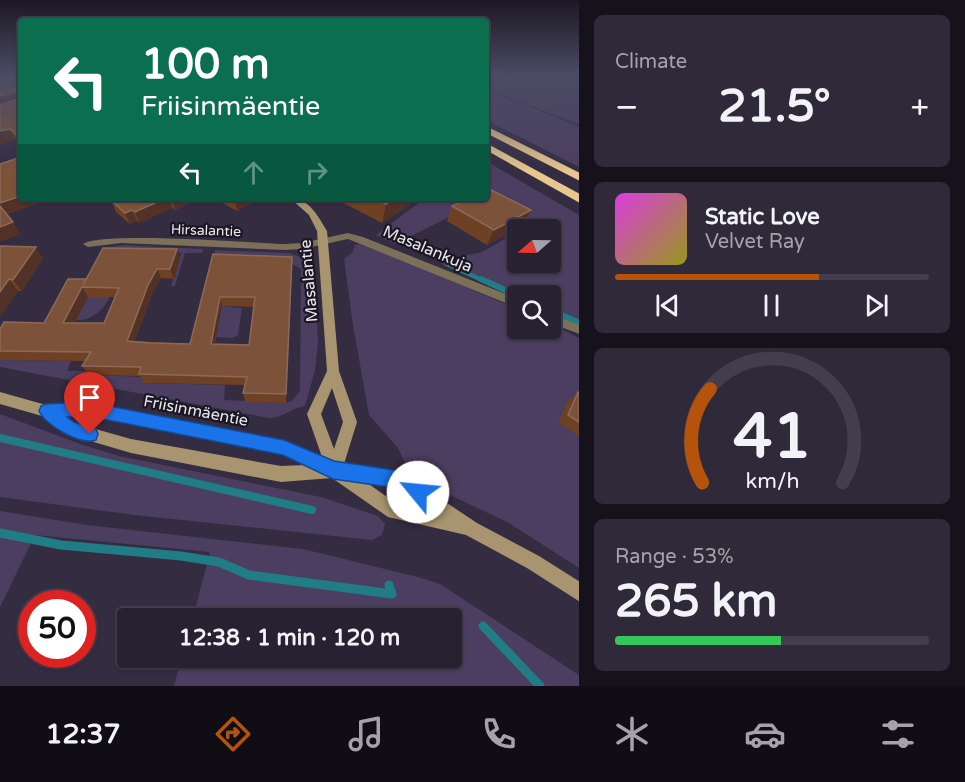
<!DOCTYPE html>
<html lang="en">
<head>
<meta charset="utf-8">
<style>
  body { margin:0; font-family:"Varela Round",sans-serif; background:#2f2939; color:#f1f3f6; height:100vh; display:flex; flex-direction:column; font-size:22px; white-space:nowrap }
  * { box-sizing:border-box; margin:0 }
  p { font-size:20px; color:#a4a3ab }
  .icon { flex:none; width:33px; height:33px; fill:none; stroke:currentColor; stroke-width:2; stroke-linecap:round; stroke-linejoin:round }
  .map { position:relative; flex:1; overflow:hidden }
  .side { display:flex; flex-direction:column; gap:15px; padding:15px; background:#15121b; width:386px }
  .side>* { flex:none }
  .top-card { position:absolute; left:18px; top:18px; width:471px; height:183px; border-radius:6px; box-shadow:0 2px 4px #0004,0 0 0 2px #433e4d; background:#0b6e4f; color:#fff; overflow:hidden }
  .needle { width:39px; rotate:250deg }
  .tools { position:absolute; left:507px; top:219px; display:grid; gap:12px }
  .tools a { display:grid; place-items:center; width:54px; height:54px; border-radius:6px; background:#272131; box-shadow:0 2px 4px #0004,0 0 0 2px #433e4d; font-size:30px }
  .speed { position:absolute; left:18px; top:590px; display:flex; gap:12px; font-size:30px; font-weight:700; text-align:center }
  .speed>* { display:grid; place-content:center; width:78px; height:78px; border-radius:50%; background:#272131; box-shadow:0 2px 4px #0004,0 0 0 2px #433e4d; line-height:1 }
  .speed .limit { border:9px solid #d22; background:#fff; color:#111 }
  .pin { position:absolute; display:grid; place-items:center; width:51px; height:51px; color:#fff; margin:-62px -26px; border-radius:50% 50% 50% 0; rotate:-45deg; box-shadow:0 0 6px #0007 }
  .pin .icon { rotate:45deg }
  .me { position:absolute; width:66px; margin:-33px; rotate:298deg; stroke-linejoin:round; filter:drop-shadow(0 0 4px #0008) }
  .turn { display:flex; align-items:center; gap:21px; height:126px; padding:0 24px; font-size:27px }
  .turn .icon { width:78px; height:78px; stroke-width:2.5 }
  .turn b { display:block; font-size:42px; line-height:51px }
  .lanes { display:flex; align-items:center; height:57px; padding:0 24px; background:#0003; justify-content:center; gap:30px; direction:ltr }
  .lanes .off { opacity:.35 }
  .big { font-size:45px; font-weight:800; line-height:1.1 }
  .side .card { flex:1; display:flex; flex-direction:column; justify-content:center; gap:9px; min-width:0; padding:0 21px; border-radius:9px; background:#2f2939 }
  .side .dial { align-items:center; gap:0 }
  .dial svg { height:156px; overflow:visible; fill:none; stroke:#433e4d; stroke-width:7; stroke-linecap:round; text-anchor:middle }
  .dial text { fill:#f1f3f6; stroke:none }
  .song { display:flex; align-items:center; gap:18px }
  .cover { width:72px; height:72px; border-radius:9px; background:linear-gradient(135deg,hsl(300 70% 55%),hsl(60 70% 35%)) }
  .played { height:6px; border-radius:3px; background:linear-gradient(90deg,#b45309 65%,#433e4d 65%) }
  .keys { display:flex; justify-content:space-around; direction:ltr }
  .heat { display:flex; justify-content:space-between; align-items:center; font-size:33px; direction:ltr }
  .charge { height:9px; border-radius:4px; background:linear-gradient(90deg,#34c759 53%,#433e4d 0) }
  .trip { position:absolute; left:117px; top:608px; width:345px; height:60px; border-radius:6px; background:#272131; box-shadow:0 2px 4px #0004,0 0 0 2px #433e4d; font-weight:800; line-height:60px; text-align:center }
  .tabs { display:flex; height:96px; justify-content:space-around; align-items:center; background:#100d14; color:#a4a3ab }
  .tabs .icon { width:42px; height:42px }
  .tabs .selected { color:#b45309 }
  .tabs b { font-size:27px; color:#f1f3f6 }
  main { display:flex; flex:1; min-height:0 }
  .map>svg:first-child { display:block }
</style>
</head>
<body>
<main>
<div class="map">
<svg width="580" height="686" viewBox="0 0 580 686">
  <rect width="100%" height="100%" fill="#342c41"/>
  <path fill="#4b3e60" d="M486,75H579V124L486,89Z
    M486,91L526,105L579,127V167L486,120Z
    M486,161L579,215V325L551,312L550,296H518L517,297L441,264L451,259L482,252L517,232L518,262H550V230L522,229L529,225L483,200L395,244L376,235L425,198H486Z
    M359,244L403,260L517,309L518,328H550L551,324L579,338V568L509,523L412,477L398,448L369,415L353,325L344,259L352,253L355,245Z
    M123,245L203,249L202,253H185L175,286H171L181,253L112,250L93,277L106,248Z
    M215,250L289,253C300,256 308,260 314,271L318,342L315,370L305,406C291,408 283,418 269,418L0,367V360L71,361L67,371H93L92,375L146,377L144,383L225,385L224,400L286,403L292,401L300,391L301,269L282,258L215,256Z
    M105,293H112C105,308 94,321 76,320L88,297H102Z
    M222,306L242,308L238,335L232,338L216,337Z
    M0,414L83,445L119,456L321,497L378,516L385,524L382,535L372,540L134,515L0,497Z
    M0,511L87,525L303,549L418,577L440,584L579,675V686H174L182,657H452V618H193L210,552L35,535L0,607Z"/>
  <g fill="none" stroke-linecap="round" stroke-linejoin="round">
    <path stroke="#207d86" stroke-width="4.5" d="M447,264L484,281"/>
    <path stroke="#207d86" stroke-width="6" d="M481,279L518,296
      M550,310L580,323"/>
    <path stroke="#207d86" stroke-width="8" d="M0,438L312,510"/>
    <path stroke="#207d86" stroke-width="9" d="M0,533L61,545L181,556L219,562L249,575L392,594L389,585
      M483,626L540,686"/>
    <path fill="#7d7059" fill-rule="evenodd" d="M348,233L363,237L518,299V308L348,239L302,249L285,250L121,243L88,247L83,244C101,231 254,243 285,244L302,243Z
      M550,314L580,325V334L550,323Z"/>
    <path fill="#a8946e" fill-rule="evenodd" d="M290,198C309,198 318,216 327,231L339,371L357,422L344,464L405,475L477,523L539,556L580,582V602L527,568L466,535L388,517L332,478L281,482L131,453L70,435L42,416L0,404V392L46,405L88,403L284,441L322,457L307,414L327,371L317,231L309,215ZM332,388L343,422L334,449L321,414ZM88,415L283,455L305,465L281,466L131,439L74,423L65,416ZM366,482L397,487L433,512L397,504Z"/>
    <path fill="#e7c78d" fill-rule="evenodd" d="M486,126L580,173V181L486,133Z
      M486,143L580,194V203L486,150Z"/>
  </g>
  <path fill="#6f4124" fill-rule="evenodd" d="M21,75V144L16,139L0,144Z
    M113,198H202L175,210L172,208L139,223L137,221L130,224L116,212L111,200Z
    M214,198H256L257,200L237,211Z
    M334,198H420L382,223Z
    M452,206L531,210L523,225L487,245L447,221Z
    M0,246L43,258L22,291H18L0,317Z
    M213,254L292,267L286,403L245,402L243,393L245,385L144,383L140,376L89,375L82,366L86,361L0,360V329L44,323L86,279L180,259L174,279L161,278L152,294L135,341L190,344ZM88,297H115L104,323H75ZM222,306L254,307L249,345L215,344Z
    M578,392L579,393V436L558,423L568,401Z"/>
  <path fill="#523126" d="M15,92L20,102L0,108V96Z
    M10,129L16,139L0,144V131Z
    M21,196V198H54L6,215L0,207V203Z
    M166,198H169L172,208L139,223L135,212Z
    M175,198H202L175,210L172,199Z
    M239,198H256L257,200L237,211L235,200Z
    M396,198H420L382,223L386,204Z
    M132,210L137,221L130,224L125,213Z
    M531,210L523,225L487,245L494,230Z
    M13,222L21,234L0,242V227Z
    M36,247L43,258L22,291L13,280Z
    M177,249L180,259L174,279L170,269Z
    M157,269L161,278L152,294L132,350L127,341L148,285Z
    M9,279L18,291L0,317V292Z
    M82,287L88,297L70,332L63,323Z
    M220,297L222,306L213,353L211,344Z"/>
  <path fill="#7c533a" stroke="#8d6a57" stroke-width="1.5" fill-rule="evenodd" d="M7,75H21V139L10,129L0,131V105L18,99V94L15,92L0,96V77Z
    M21,157V196L0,203V164Z
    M489,189L531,210L494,230L452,206L470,198H486V191Z
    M113,198H166L135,212L132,210L125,213L111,200Z
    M373,198H396L386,204Z
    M0,206L13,222L0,227Z
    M0,246L36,247L13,280L9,279L0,292Z
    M103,248L177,249L170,269H157L148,285L127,341L150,343L190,344L213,254L292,257L286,394L243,393L247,377L139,374L141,367L82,366L91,352L0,351V329L4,322L44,323L68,279H86L83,285ZM82,287L119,288L104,323H63ZM220,297H255L249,345L211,344Z
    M578,392L579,393V422L568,415Z"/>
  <linearGradient id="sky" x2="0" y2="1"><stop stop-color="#1d1824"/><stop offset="0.44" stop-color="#4a4b65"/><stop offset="1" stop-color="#4a4b65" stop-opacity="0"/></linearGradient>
  <rect width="580" height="172" fill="url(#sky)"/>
  <path fill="#1a73e8" stroke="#114b97" stroke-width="1.5" d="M88,402L284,440L334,461L400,471L424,486L427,492L424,498L418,501L396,488L333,479L283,455L88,416L67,417L74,422L96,429L98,434L96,440C81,446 45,425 39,411L41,406L46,404Z"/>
  <g text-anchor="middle" stroke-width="4.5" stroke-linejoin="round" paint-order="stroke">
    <g font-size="14" fill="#e9e5f2" stroke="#1a1720">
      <text transform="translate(206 230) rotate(2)" y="5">Hirsalantie</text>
    </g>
    <g font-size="16" fill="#e9e5f2" stroke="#1a1720">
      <text transform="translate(428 248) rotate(23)" y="6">Masalankuja</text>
      <text transform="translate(308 281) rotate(-95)" y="6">Masalantie</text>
      <text transform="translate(196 410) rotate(11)" y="6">Friisinmäentie</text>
    </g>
  </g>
</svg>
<div class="tools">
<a><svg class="needle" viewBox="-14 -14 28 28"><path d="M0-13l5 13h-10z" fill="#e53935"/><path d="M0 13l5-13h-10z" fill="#a4a3ab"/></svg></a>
<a><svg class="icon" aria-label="search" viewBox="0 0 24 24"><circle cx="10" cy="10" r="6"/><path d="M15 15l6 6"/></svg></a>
</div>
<div class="speed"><div class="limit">50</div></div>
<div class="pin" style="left:90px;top:434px;background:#d93025"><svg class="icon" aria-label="arrive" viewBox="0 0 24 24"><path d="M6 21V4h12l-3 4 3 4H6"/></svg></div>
<svg class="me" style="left:418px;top:492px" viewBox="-20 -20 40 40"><circle r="19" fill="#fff"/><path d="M0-13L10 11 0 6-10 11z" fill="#1a73e8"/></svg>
<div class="trip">12:38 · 1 min · 120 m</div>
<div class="top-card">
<div class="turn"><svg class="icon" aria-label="left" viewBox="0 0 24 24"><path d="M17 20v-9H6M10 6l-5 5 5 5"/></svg><div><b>100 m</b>Friisinmäentie</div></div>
<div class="lanes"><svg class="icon" aria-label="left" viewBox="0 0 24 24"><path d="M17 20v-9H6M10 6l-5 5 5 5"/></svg><svg class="icon off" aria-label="ahead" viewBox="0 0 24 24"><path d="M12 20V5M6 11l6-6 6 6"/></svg><svg class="icon off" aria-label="right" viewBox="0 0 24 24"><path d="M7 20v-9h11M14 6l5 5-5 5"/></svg></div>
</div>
</div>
<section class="side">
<div class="card"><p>Climate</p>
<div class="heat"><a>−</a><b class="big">21.5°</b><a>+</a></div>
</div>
<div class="card">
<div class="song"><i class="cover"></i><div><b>Static Love</b><p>Velvet Ray</p></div></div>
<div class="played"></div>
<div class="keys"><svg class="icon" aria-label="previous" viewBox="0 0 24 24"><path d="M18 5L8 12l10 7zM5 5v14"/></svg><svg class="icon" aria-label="pause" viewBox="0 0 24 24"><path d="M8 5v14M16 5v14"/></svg><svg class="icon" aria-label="next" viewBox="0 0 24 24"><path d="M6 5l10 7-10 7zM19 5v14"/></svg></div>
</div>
<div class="card dial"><svg viewBox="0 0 100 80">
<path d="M14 69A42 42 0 1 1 86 69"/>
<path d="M14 69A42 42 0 0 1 18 21" stroke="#b45309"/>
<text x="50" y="56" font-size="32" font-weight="700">41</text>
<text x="50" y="72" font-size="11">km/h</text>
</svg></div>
<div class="card"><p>Range · 53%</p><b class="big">265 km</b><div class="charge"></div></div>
</section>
</main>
<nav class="tabs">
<b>12:37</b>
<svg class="icon selected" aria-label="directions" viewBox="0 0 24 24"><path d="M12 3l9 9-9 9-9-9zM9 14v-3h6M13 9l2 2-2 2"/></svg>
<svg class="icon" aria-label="music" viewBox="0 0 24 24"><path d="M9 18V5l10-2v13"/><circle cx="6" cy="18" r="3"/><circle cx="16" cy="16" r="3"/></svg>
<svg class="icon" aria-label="phone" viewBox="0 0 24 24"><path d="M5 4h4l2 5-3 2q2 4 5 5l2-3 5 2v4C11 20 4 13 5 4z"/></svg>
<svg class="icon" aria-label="climate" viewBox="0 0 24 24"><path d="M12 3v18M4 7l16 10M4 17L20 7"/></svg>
<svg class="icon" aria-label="car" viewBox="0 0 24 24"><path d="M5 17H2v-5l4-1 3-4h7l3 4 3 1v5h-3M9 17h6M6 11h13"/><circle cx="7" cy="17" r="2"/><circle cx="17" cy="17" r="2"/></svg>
<svg class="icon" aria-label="filters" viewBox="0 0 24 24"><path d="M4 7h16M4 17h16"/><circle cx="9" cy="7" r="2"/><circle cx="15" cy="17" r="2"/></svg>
</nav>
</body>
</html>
